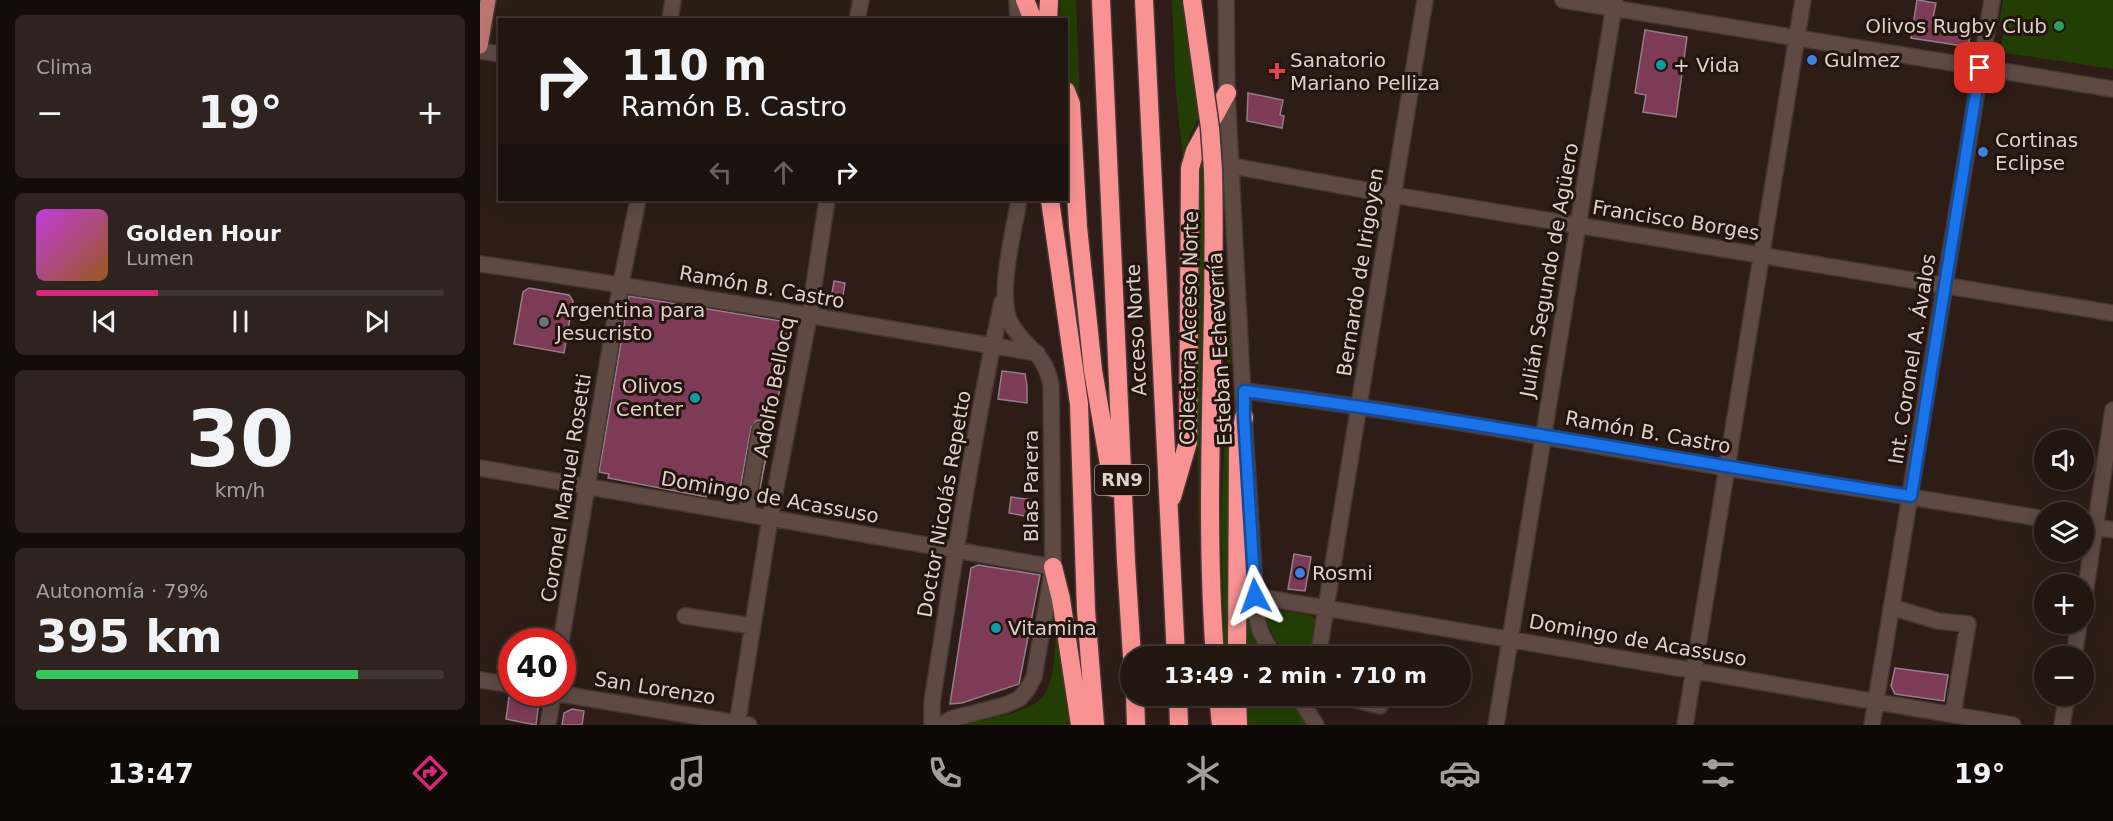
<!DOCTYPE html>
<html lang="es">
<head>
<meta charset="utf-8">
<style>
  body { margin:0; font-family:"DejaVu Sans",sans-serif; background:#2e231f; color:#f1f3f6; height:100vh; display:flex; flex-direction:column; font-size:22px; white-space:nowrap }
  * { box-sizing:border-box; margin:0 }
  p { font-size:20px; color:#a29f9f }
  .icon { flex:none; width:33px; height:33px; fill:none; stroke:currentColor; stroke-width:2; stroke-linecap:round; stroke-linejoin:round }
  .map { position:relative; flex:1; overflow:hidden }
  .panel { display:flex; flex-direction:column; gap:15px; padding:15px; background:#130c09; width:480px }
  .panel>* { flex:none }
  .top-card { position:absolute; left:18px; top:18px; width:570px; height:183px; border-radius:0px; box-shadow:0 3px 15px #0003,0 0 0 2px #3f3531; background:#221611; color:#f1f3f6; overflow:hidden }
  .fabs { position:absolute; left:1554px; top:430px; display:grid; gap:12px }
  .fabs a { display:grid; place-items:center; width:60px; height:60px; border-radius:50%; background:#221611; box-shadow:0 3px 15px #0003,0 0 0 2px #3f3531; font-size:30px }
  .speed { position:absolute; left:18px; top:628px; display:flex; gap:12px; font-size:30px; font-weight:700; text-align:center }
  .speed>* { display:grid; place-content:center; width:78px; height:78px; border-radius:50%; background:#221611; box-shadow:0 3px 15px #0003,0 0 0 2px #3f3531; line-height:1 }
  .speed .limit { border:9px solid #d22; background:#fff; color:#111 }
  .pin { position:absolute; display:grid; place-items:center; width:51px; height:51px; color:#fff; margin:-26px; border-radius:12px; box-shadow:0 3px 9px #0006 }
  .me { position:absolute; width:66px; margin:-33px; rotate:356deg; stroke-linejoin:round; filter:drop-shadow(0 0 4px #0008) }
  .turn { display:flex; align-items:center; gap:21px; height:126px; padding:0 24px; font-size:27px }
  .turn .icon { width:78px; height:78px; stroke-width:2.5 }
  .turn b { display:block; font-size:42px; line-height:51px }
  .lanes { display:flex; align-items:center; height:57px; padding:0 24px; background:#0003; justify-content:center; gap:30px; direction:ltr }
  .lanes .off { opacity:.35 }
  .big { font-size:45px; font-weight:700; line-height:1.1 }
  .panel .widget { flex:1; display:flex; flex-direction:column; justify-content:center; gap:9px; min-width:0; padding:0 21px; border-radius:9px; background:#2e231f }
  .panel .dial { align-items:center; gap:0 }
  .dial b { font-size:78px; line-height:1 }
  .song { display:flex; align-items:center; gap:18px }
  .cover { width:72px; height:72px; border-radius:9px; background:linear-gradient(135deg,hsl(290 70% 55%),hsl(30 70% 35%)) }
  .played { height:6px; border-radius:3px; background:linear-gradient(90deg,#db2777 30%,#3f3531 30%) }
  .keys { display:flex; justify-content:space-around; direction:ltr }
  .heat { display:flex; justify-content:space-between; align-items:center; font-size:33px; direction:ltr }
  .charge { height:9px; border-radius:4px; background:linear-gradient(90deg,#34c759 79%,#3f3531 0) }
  .trip { position:absolute; left:640px; top:646px; width:351px; height:60px; border-radius:30px; background:#221611; box-shadow:0 3px 15px #0003,0 0 0 2px #3f3531; font-weight:700; line-height:60px; text-align:center }
  .tab-bar { display:flex; height:96px; justify-content:space-around; align-items:center; background:#0e0907; color:#a29f9f }
  .tab-bar .icon { width:42px; height:42px }
  .tab-bar .active { color:#db2777 }
  .tab-bar b { font-size:27px; color:#f1f3f6 }
  main { display:flex; flex:1; min-height:0 }
  .map>svg:first-child { display:block }
</style>
</head>
<body>
<main>
<section class="panel">
<div class="widget"><p>Clima</p>
<div class="heat"><a>−</a><b class="big">19°</b><a>+</a></div>
</div>
<div class="widget">
<div class="song"><i class="cover"></i><div><b>Golden Hour</b><p>Lumen</p></div></div>
<div class="played"></div>
<div class="keys"><svg class="icon" aria-label="previous" viewBox="0 0 24 24"><path d="M18 5L8 12l10 7zM5 5v14"/></svg><svg class="icon" aria-label="pause" viewBox="0 0 24 24"><path d="M8 5v14M16 5v14"/></svg><svg class="icon" aria-label="next" viewBox="0 0 24 24"><path d="M6 5l10 7-10 7zM19 5v14"/></svg></div>
</div>
<div class="widget dial"><b>30</b><p>km/h</p></div>
<div class="widget"><p>Autonomía · 79%</p><b class="big">395 km</b><div class="charge"></div></div>
</section>
<div class="map">
<svg width="1633" height="725" viewBox="0 0 1633 725">
  <rect width="100%" height="100%" fill="#2e1d17"/>
  <path fill="#223e05" d="M580,0H596L603,185L595,96L587,72L586,20H580Z
    M692,0H702L719,117L710,135L703,158L696,94Z
    M1523,0H1633V69L1520,52L1524,26L1519,25Z
    M723,150L725,195L718,558L717,173Z
    M752,276L749,657H747L744,640L741,517Z
    M765,554C768,593 765,622 785,657H762Z
    M790,609L830,615C843,623 833,644 830,657H805L786,621V613Z
    M577,620L590,725H482C504,719 547,714 562,698C576,682 575,641 577,620Z
    M764,696H809L827,725H766Z"/>
  <path fill="#7d3b57" stroke="#947e86" stroke-width="1.5" d="M1437,0L1456,3L1452,23L1491,30L1489,42L1483,46L1431,38Z
    M1165,30L1207,37L1196,117L1163,112L1166,95L1155,93Z
    M768,93L803,100L800,115L804,116L802,128L767,121Z
    M354,281L365,283L363,295L352,293Z
    M49,288L89,295L93,301L84,353L34,344L43,292Z
    M149,296L313,323L279,493L290,431L287,423L281,420L276,421L271,428L259,495L228,490L226,497L128,478L129,474L119,472Z
    M522,371L545,374L547,386V403L518,399Z
    M531,497L553,500L550,517L529,513Z
    M814,554L831,557L825,591L808,589Z
    M498,565L560,575L539,684L482,703L470,704L491,568Z
    M1415,668L1468,675L1464,701L1415,694L1411,686Z
    M29,697L59,702L56,725L26,719Z
    M92,709L104,711L102,725H82L84,713Z"/>
  <g fill="none" stroke-linecap="round" stroke-linejoin="round">
    <defs>
      <path id="minor" d="M537,0L538,20
        M746,0L747,93L764,417L777,619L781,633L794,657
        M1083,0L1633,89
        M190,20L193,0
        M377,20L381,0
        M0,51L20,54
        M752,166L913,195L1633,313
        M0,264C186,290 371,323 557,353
        M764,391C926,411 1086,441 1247,468C1353,485 1459,501 1564,519
        M0,468L573,567
        M266,514L280,430
        M1604,525L1633,530
        M775,596L1533,725
        M1604,600L1633,410
        M1411,607L1458,621L1488,624L1473,714
        M205,616L273,626
        M81,642L141,283L158,200
        M838,657L945,0
        M1594,657L1599,624
        M0,680L32,685
        M75,693L269,725
        M818,696L836,725
        M860,696L900,706
        M68,725L73,693
        M257,725L290,518L329,317L347,200
        M452,725V702C473,569 493,434 522,302
        M462,725L471,719L525,705L539,699L547,690L554,677L573,567L571,385C564,350 546,350 531,324C516,297 534,231 539,200
        M1016,725L1135,0
        M1205,725L1323,0
        M1392,725L1512,0
        M1582,725L1587,696"/>
      <path id="major" d="M0,46L8,0"/>
      <path id="highway" d="M545,0L553,20
        M621,0L646,561L652,657
        M664,0L696,657
        M568,20L569,0
        M586,91L591,104L598,227L613,370L633,488
        M733,170C737,333 723,495 735,657
        M570,200L599,404L606,610L615,725
        M692,497L708,442L710,168L715,151L747,93
        M573,567L581,599L600,725
        M757,657L758,450L764,417
        M655,696L656,725
        M698,696L699,725
        M738,696L741,725
        M757,696L758,725"/>
    </defs>
    <use href="#minor" stroke="#463733" stroke-width="18"/>
    <use href="#major" stroke="#463733" stroke-width="18"/>
    <use href="#highway" stroke="#463733" stroke-width="21"/>
    <use href="#minor" stroke="#5e4a43" stroke-width="15"/>
    <use href="#major" stroke="#bb7573" stroke-width="15"/>
    <use href="#highway" stroke="#f99293" stroke-width="18"/>
    <defs>
      <path id="highway-bridge" d="M712,0L730,128L733,170"/>
    </defs>
    <use href="#highway-bridge" stroke="#463733" stroke-width="21" stroke-linecap="butt"/>
    <use href="#highway-bridge" stroke="#f99293" stroke-width="18"/>
  </g>
  <g fill="none" stroke-linecap="round" stroke-linejoin="round">
    <defs>
      <path id="route" d="M775,596L764,417V391C987,419 1208,462 1431,496L1500,68"/>
    </defs>
    <use href="#route" stroke="#114b97" stroke-width="15"/>
    <use href="#route" stroke="#1a73e8" stroke-width="10"/>
  </g>
  <circle fill="#2e9e5b" stroke="#24140e" stroke-width="2" cx="1579" cy="26" r="6"/>
  <g fill="#3f7fe0" stroke="#24140e" stroke-width="2">
    <circle cx="1332" cy="60" r="6"/>
    <circle cx="1503" cy="152" r="6"/>
    <circle cx="820" cy="573" r="6"/>
  </g>
  <g fill="#0f9aa8" stroke="#24140e" stroke-width="2">
    <circle cx="1181" cy="65" r="6"/>
    <circle cx="215" cy="398" r="6"/>
    <circle cx="516" cy="628" r="6"/>
  </g>
  <path fill="#e0444e" stroke="#24140e" stroke-width="2" d="M794 62h6v6h6v6h-6v6h-6v-6h-6v-6h6z"/>
  <circle fill="#6b7280" stroke="#24140e" stroke-width="2" cx="64" cy="322" r="6"/>
  <g text-anchor="middle" stroke-width="6" stroke-linejoin="round" paint-order="stroke">
    <rect fill="#24140e" stroke="#a69893" stroke-width="1.5" x="615" y="465" width="54" height="30" rx="4.5"/>
    <g font-size="18" font-weight="bold" fill="#ddd1cc">
      <text x="642" y="486">RN9</text>
    </g>
    <g font-size="20" fill="#ddd1cc" stroke="#24140e" text-anchor="start">
      <text x="1567" y="33" text-anchor="end">Olivos Rugby Club</text>
      <text x="810" y="67">Sanatorio<tspan x="810" dy="23">Mariano Pelliza</tspan></text>
      <text x="1344" y="67">Gulmez</text>
      <text x="1193" y="72">+ Vida</text>
      <text x="1515" y="147">Cortinas<tspan x="1515" dy="23">Eclipse</tspan></text>
      <text x="76" y="317">Argentina para<tspan x="76" dy="23">Jesucristo</tspan></text>
      <text x="203" y="393" text-anchor="end">Olivos<tspan x="203" dy="23">Center</tspan></text>
      <text x="832" y="580">Rosmi</text>
      <text x="528" y="635">Vitamina</text>
    </g>
    <g font-size="20" fill="#ddd1cc" stroke="#24140e">
      <text transform="translate(1196 220) rotate(9)" y="7">Francisco Borges</text>
      <text transform="translate(1069 270) rotate(-80)" y="7">Julián Segundo de Agüero</text>
      <text transform="translate(880 272) rotate(-81)" y="7">Bernardo de Irigoyen</text>
      <text transform="translate(282 287) rotate(10)" y="7">Ramón B. Castro</text>
      <text transform="translate(709 328) rotate(-89)" y="7">Colectora Acceso Norte</text>
      <text transform="translate(656 330) rotate(-93)" y="7">Acceso Norte</text>
      <text transform="translate(740 349) rotate(-93)" y="7">Esteban Echeverría</text>
      <text transform="translate(1432 359) rotate(-81)" y="7">Int. Coronel A. Ávalos</text>
      <text transform="translate(294 387) rotate(-79)" y="7">Adolfo Bellocq</text>
      <text transform="translate(1168 432) rotate(10)" y="7">Ramón B. Castro</text>
      <text transform="translate(551 486) rotate(-90)" y="7">Blas Parera</text>
      <text transform="translate(86 488) rotate(-81)" y="7">Coronel Manuel Rosetti</text>
      <text transform="translate(290 497) rotate(10)" y="7">Domingo de Acassuso</text>
      <text transform="translate(464 504) rotate(-80)" y="7">Doctor Nicolás Repetto</text>
      <text transform="translate(1158 640) rotate(10)" y="7">Domingo de Acassuso</text>
      <text transform="translate(175 688) rotate(9)" y="7">San Lorenzo</text>
    </g>
  </g>
</svg>
<div class="fabs">
<a><svg class="icon" aria-label="sound" viewBox="0 0 24 24"><path d="M4 9h4l5-4v14l-5-4H4zM17 9q2 3 0 6"/></svg></a>
<a><svg class="icon" aria-label="layers" viewBox="0 0 24 24"><path d="M12 4l9 5-9 5-9-5zM3 14l9 5 9-5"/></svg></a>
<a>+</a>
<a>−</a>
</div>
<div class="speed"><div class="limit">40</div></div>
<div class="pin" style="left:1500px;top:68px;background:#d93025"><svg class="icon" aria-label="arrive" viewBox="0 0 24 24"><path d="M6 21V4h12l-3 4 3 4H6"/></svg></div>
<svg class="me" style="left:775px;top:596px" viewBox="-20 -20 40 40"><path d="M0-17L14 15 0 8-14 15z" fill="#1a73e8" stroke="#fff" stroke-width="4"/></svg>
<div class="trip">13:49 · 2 min · 710 m</div>
<div class="top-card">
<div class="turn"><svg class="icon" aria-label="right" viewBox="0 0 24 24"><path d="M7 20v-9h11M14 6l5 5-5 5"/></svg><div><b>110 m</b>Ramón B. Castro</div></div>
<div class="lanes"><svg class="icon off" aria-label="left" viewBox="0 0 24 24"><path d="M17 20v-9H6M10 6l-5 5 5 5"/></svg><svg class="icon off" aria-label="ahead" viewBox="0 0 24 24"><path d="M12 20V5M6 11l6-6 6 6"/></svg><svg class="icon" aria-label="right" viewBox="0 0 24 24"><path d="M7 20v-9h11M14 6l5 5-5 5"/></svg></div>
</div>
</div>
</main>
<nav class="tab-bar">
<b>13:47</b>
<svg class="icon active" aria-label="directions" viewBox="0 0 24 24"><path d="M12 3l9 9-9 9-9-9zM9 14v-3h6M13 9l2 2-2 2"/></svg>
<svg class="icon" aria-label="music" viewBox="0 0 24 24"><path d="M9 18V5l10-2v13"/><circle cx="6" cy="18" r="3"/><circle cx="16" cy="16" r="3"/></svg>
<svg class="icon" aria-label="phone" viewBox="0 0 24 24"><path d="M5 4h4l2 5-3 2q2 4 5 5l2-3 5 2v4C11 20 4 13 5 4z"/></svg>
<svg class="icon" aria-label="climate" viewBox="0 0 24 24"><path d="M12 3v18M4 7l16 10M4 17L20 7"/></svg>
<svg class="icon" aria-label="car" viewBox="0 0 24 24"><path d="M5 17H2v-5l4-1 3-4h7l3 4 3 1v5h-3M9 17h6M6 11h13"/><circle cx="7" cy="17" r="2"/><circle cx="17" cy="17" r="2"/></svg>
<svg class="icon" aria-label="filters" viewBox="0 0 24 24"><path d="M4 7h16M4 17h16"/><circle cx="9" cy="7" r="2"/><circle cx="15" cy="17" r="2"/></svg>
<b>19°</b>
</nav>
</body>
</html>
